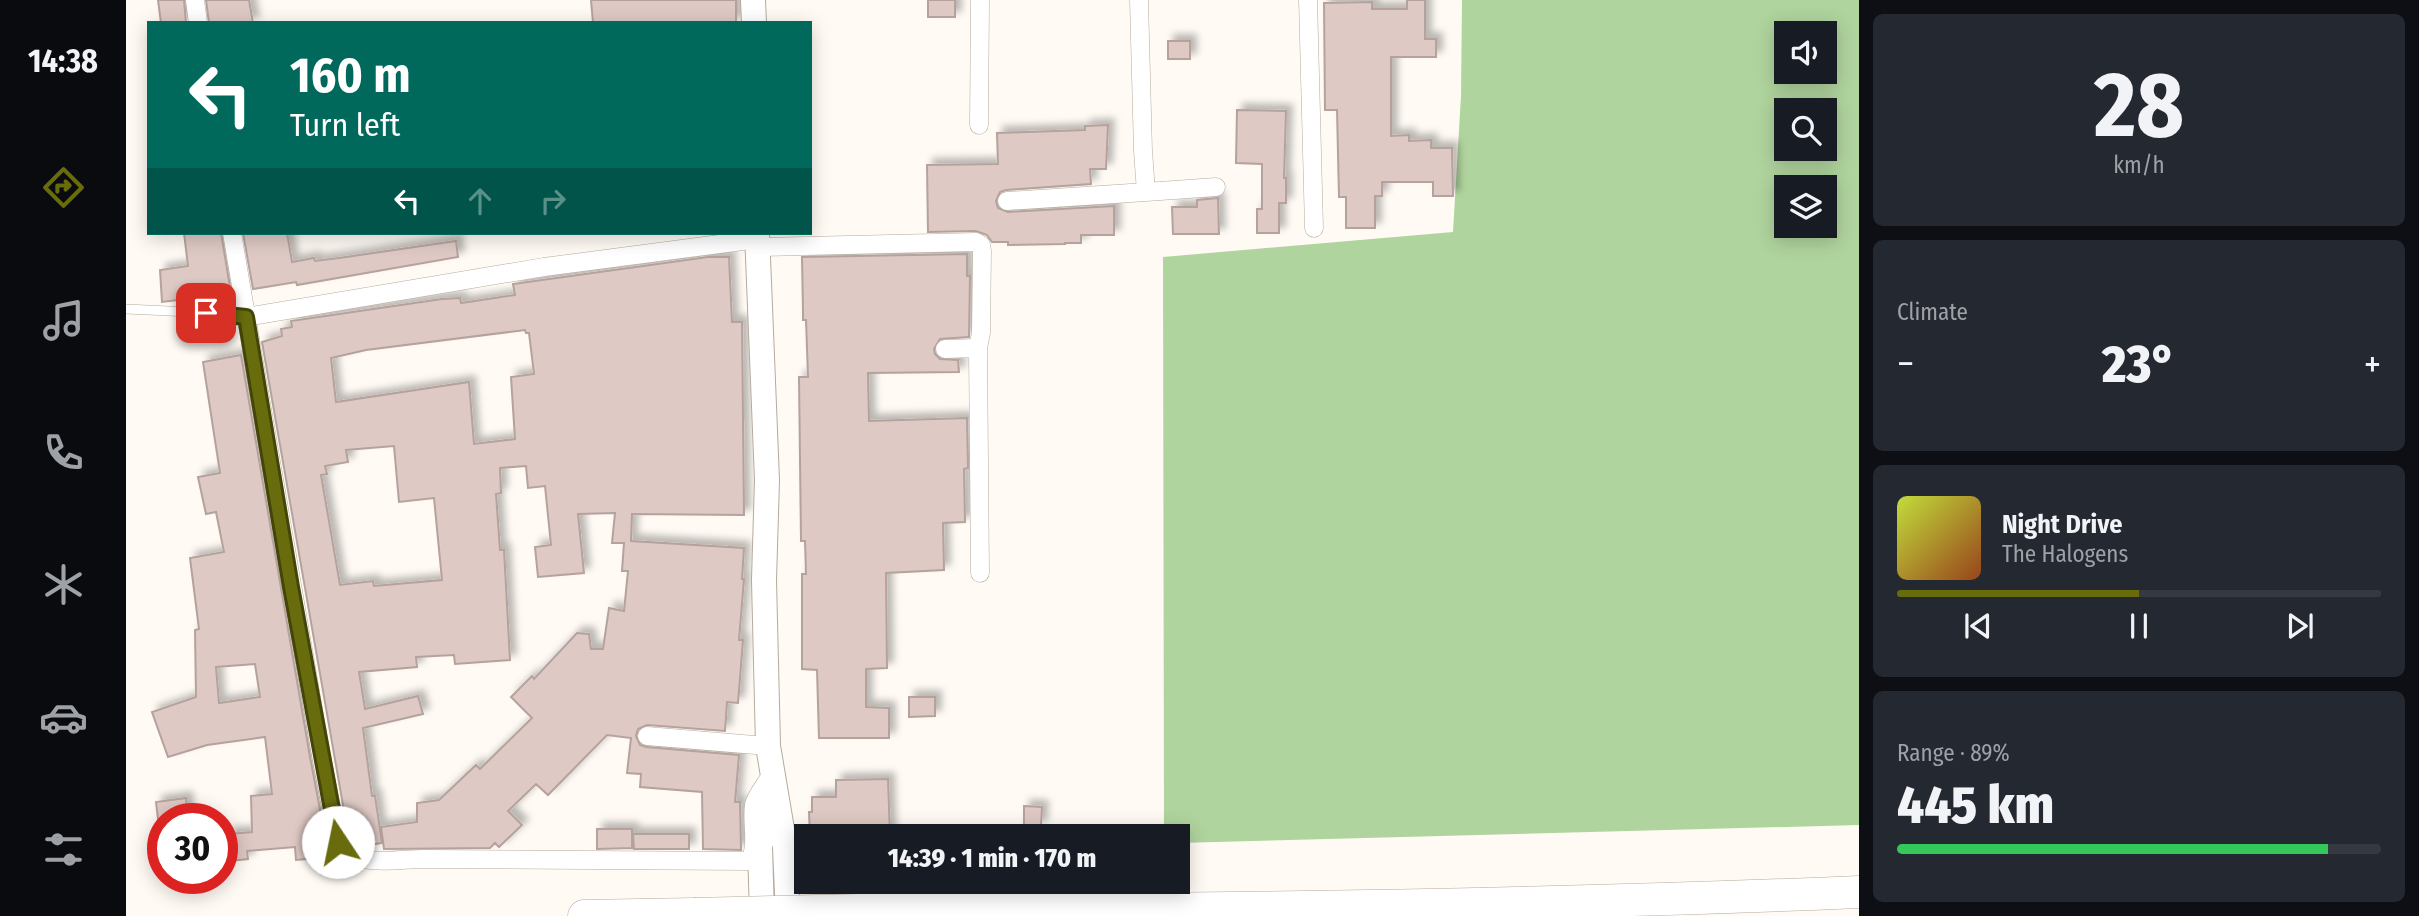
<!DOCTYPE html>
<html lang="en">
<head>
<meta charset="utf-8">
<style>
  body { margin:0; font-family:"Fira Sans Condensed",sans-serif; background:#242831; color:#f1f3f6; height:100vh; display:flex; flex-direction:column; font-size:26px; white-space:nowrap }
  * { box-sizing:border-box; margin:0 }
  p { font-size:23px; color:#9ea1a6 }
  .icon { flex:none; width:38px; height:38px; fill:none; stroke:currentColor; stroke-width:2; stroke-linecap:round; stroke-linejoin:round }
  .map { position:relative; flex:1; overflow:hidden }
  .panel { display:flex; flex-direction:column; gap:14px; padding:14px; background:#0d0f14; width:560px }
  .panel>* { flex:none }
  .guide { position:absolute; left:21px; top:21px; width:665px; height:214px; border-radius:0px; box-shadow:0 4px 18px #0003; background:#00695c; color:#fff; overflow:hidden }
  .controls { position:absolute; left:1648px; top:21px; display:grid; gap:14px }
  .controls a { display:grid; place-items:center; width:63px; height:63px; border-radius:0px; background:#171b24; box-shadow:0 4px 18px #0003; font-size:35px }
  .speed { position:absolute; left:21px; top:803px; display:flex; gap:14px; font-size:35px; font-weight:700; text-align:center }
  .speed>* { display:grid; place-content:center; width:91px; height:91px; border-radius:50%; background:#171b24; box-shadow:0 4px 18px #0003; line-height:1 }
  .speed .limit { border:10px solid #d22; background:#fff; color:#111 }
  .pin { position:absolute; display:grid; place-items:center; width:60px; height:60px; color:#fff; margin:-30px; border-radius:14px; box-shadow:0 4px 10px #0006 }
  .me { position:absolute; width:77px; margin:-38px; rotate:349deg; stroke-linejoin:round; filter:drop-shadow(0 0 5px #0008) }
  .turn { display:flex; align-items:center; gap:24px; height:147px; padding:0 28px; font-size:32px }
  .turn .icon { width:91px; height:91px; stroke-width:2.5 }
  .turn b { display:block; font-size:49px; line-height:60px }
  .lanes { display:flex; align-items:center; height:66px; padding:0 28px; background:#0003; justify-content:center; gap:35px; direction:ltr }
  .lanes .off { opacity:.35 }
  .big { font-size:52px; font-weight:800; line-height:1.1 }
  .panel .card { flex:1; display:flex; flex-direction:column; justify-content:center; gap:10px; min-width:0; padding:0 24px; border-radius:10px; background:#242831 }
  .panel .dial { align-items:center; gap:0 }
  .dial b { font-size:91px; line-height:1 }
  .song { display:flex; align-items:center; gap:21px }
  .cover { width:84px; height:84px; border-radius:10px; background:linear-gradient(135deg,hsl(70 70% 55%),hsl(20 70% 35%)) }
  .played { height:7px; border-radius:4px; background:linear-gradient(90deg,#686c0d 50%,#363941 50%) }
  .keys { display:flex; justify-content:space-around; direction:ltr }
  .heat { display:flex; justify-content:space-between; align-items:center; font-size:38px; direction:ltr }
  .charge { height:10px; border-radius:5px; background:linear-gradient(90deg,#34c759 89%,#363941 0) }
  .trip { position:absolute; left:668px; top:824px; width:396px; height:70px; border-radius:0px; background:#171b24; box-shadow:0 4px 18px #0003; font-weight:800; line-height:70px; text-align:center }
  main { display:flex; flex:1; min-height:0 }
  .dock { display:flex; flex-direction:column; width:126px; justify-content:space-around; align-items:center; background:#090b0e; color:#9ea1a6 }
  .dock .icon { width:49px; height:49px }
  .dock .current { color:#686c0d }
  .dock b { font-size:32px; color:#f1f3f6 }
  .map>svg:first-child { display:block }
</style>
</head>
<body>
<main>
<nav class="dock">
<b>14:38</b>
<svg class="icon current" aria-label="directions" viewBox="0 0 24 24"><path d="M12 3l9 9-9 9-9-9zM9 14v-3h6M13 9l2 2-2 2"/></svg>
<svg class="icon" aria-label="music" viewBox="0 0 24 24"><path d="M9 18V5l10-2v13"/><circle cx="6" cy="18" r="3"/><circle cx="16" cy="16" r="3"/></svg>
<svg class="icon" aria-label="phone" viewBox="0 0 24 24"><path d="M5 4h4l2 5-3 2q2 4 5 5l2-3 5 2v4C11 20 4 13 5 4z"/></svg>
<svg class="icon" aria-label="climate" viewBox="0 0 24 24"><path d="M12 3v18M4 7l16 10M4 17L20 7"/></svg>
<svg class="icon" aria-label="car" viewBox="0 0 24 24"><path d="M5 17H2v-5l4-1 3-4h7l3 4 3 1v5h-3M9 17h6M6 11h13"/><circle cx="7" cy="17" r="2"/><circle cx="17" cy="17" r="2"/></svg>
<svg class="icon" aria-label="filters" viewBox="0 0 24 24"><path d="M4 7h16M4 17h16"/><circle cx="9" cy="7" r="2"/><circle cx="15" cy="17" r="2"/></svg>
</nav>
<div class="map">
<svg width="1733" height="916" viewBox="0 0 1733 916">
  <defs>
    <filter id="shadow"><feDropShadow dx="6" dy="-6" stdDeviation="3.5" flood-color="#0004"/></filter>
  </defs>
  <rect width="100%" height="100%" fill="#fffaf4"/>
  <path fill="#b0d49e" fill-rule="evenodd" d="M1336,0H1733V825L1052,843V836H1038L1037,257L1327,232L1335,96ZM1661,33H1699V72H1661ZM1661,110H1699V149H1661ZM1661,187H1699V226H1661Z"/>
  <path fill="#dec9c4" stroke="#b6a29d" stroke-width="2" fill-rule="evenodd" filter="url(#shadow)" d="M32,0H58L60,23H35Z
    M80,0H123L127,23H83Z
    M465,0H610V23H467Z
    M802,0H829V17H802Z
    M1281,0H1299V39H1310V57H1265V136L1283,135V141L1305,140V148H1326L1327,196H1307V182H1256V196H1249V228H1220V197H1213L1211,110H1199L1198,3L1246,2V9H1281Z
    M1042,41H1064V59H1042Z
    M1111,110L1160,111L1158,178H1160V203H1153V233H1131V209H1136V164L1110,163Z
    M982,125L980,169H964L965,184L880,190L874,192L870,201L872,208L882,212L988,206V235H955V243H939V244L882,245V242H866L861,235L850,231L802,232L801,165L872,164L871,133L959,130V126Z
    M1092,198L1093,234H1047L1046,207H1071V200Z
    M58,233H95L105,293L103,296L77,301V298H69L36,302L34,270L62,266Z
    M117,233H161L166,262L188,258L189,261L213,258L330,241L332,257L171,285L170,282L127,289Z
    M841,254V276H844L843,337L814,339L808,349L809,354L814,359L832,360L833,372L742,373L743,421L841,418L842,468L838,469L839,522L817,523L818,570L760,573L761,668L740,669V707L763,708V738H693L691,670L676,669V574H680L679,541H675L673,377H682L680,320H677V311L676,257Z
    M582,257H603L606,322H616L618,515L506,514L505,541L618,548L616,579H618L613,640H617L612,703L601,702L599,731L521,725L512,729L510,736L514,745L520,747L613,755L609,802H614L615,850L577,849L576,792L514,787L515,774L501,773L505,738L481,735L422,795L410,784L382,811L396,825L373,847L369,843L364,848L258,849L255,827L291,822V803L313,800L350,765L354,769L406,718L385,697L406,676L408,679L451,633L463,634L465,649H477L483,608L498,611L502,571H496L498,543H486L489,513L452,514L458,573L412,577L409,547L425,545L419,486L402,488L400,466L374,468L375,493L370,494L374,550H378L384,660L329,664L328,655L290,657L291,667L233,672L239,709L292,696L297,714L237,728L246,796H249L256,843L237,846L235,826L221,828L136,342L156,336L155,329L166,327L165,321L316,299L334,298L335,303L389,295L387,284ZM399,330L400,333H403L408,374L385,377L389,439L348,444L343,382L210,402L205,358L240,350ZM268,446L273,502L308,498L316,580L248,586L247,581L214,585L195,475L201,474L199,466L222,462L220,450Z
    M115,355L184,757L203,857L170,860L169,847L121,851L122,859L104,861L102,834L126,832L125,796L146,794L139,737L81,745L42,757L26,712L70,697L69,630L73,629L64,558L98,552L90,512L80,514L72,477L94,473L77,362ZM129,664L134,697L93,703L90,667Z
    M783,697H809V716L783,717Z
    M762,779L764,836H684L683,812H686V797H710V780Z
    M60,798L62,819H32L30,802Z
    M898,806L916,807L915,826H898Z
    M471,829H506V848L471,849Z
    M507,834H563V849H508Z"/>
  <g fill="none" stroke-linecap="round" stroke-linejoin="round">
    <defs>
      <path id="lane" d="M0,309L107,314L120,317"/>
      <path id="street" d="M69,0L72,23
        M1013,0L1017,151L1020,192L1090,187
        M1182,0L1188,228
        M853,125L854,0
        M881,201L1020,192
        M106,233L195,755L212,842C228,869 271,859 297,859L623,861C633,847 625,822 628,805C630,796 637,788 642,780
        M633,247L850,242L855,245L856,251L855,333L852,348L819,349
        M120,317L418,267L632,239
        M852,348L854,573
        M521,736L642,746"/>
      <path id="secondary" d="M627,0L628,23
        M631,233L641,480L638,580L642,746L659,847L662,916
        M636,916L634,847L642,795"/>
      <path id="highway" d="M733,910C1066,910 1400,906 1733,892
        M458,916L568,914"/>
    </defs>
    <use href="#lane" stroke="#b5ab9c" stroke-width="10"/>
    <use href="#street" stroke="#b5ab9c" stroke-width="19"/>
    <use href="#secondary" stroke="#b5ab9c" stroke-width="26"/>
    <use href="#highway" stroke="#b5ab9c" stroke-width="33"/>
    <use href="#lane" stroke="#fff" stroke-width="9"/>
    <use href="#street" stroke="#fff" stroke-width="18"/>
    <use href="#secondary" stroke="#fff" stroke-width="24"/>
    <use href="#highway" stroke="#fff" stroke-width="32"/>
    <defs>
      <path id="highway-bridge" d="M568,914L733,910"/>
    </defs>
    <use href="#highway-bridge" stroke="#b5ab9c" stroke-width="33" stroke-linecap="butt"/>
    <use href="#highway-bridge" stroke="#fff" stroke-width="32"/>
  </g>
  <g fill="none" stroke-linecap="round" stroke-linejoin="round">
    <defs>
      <path id="route" d="M80,313L120,317L165,587L212,842"/>
    </defs>
    <use href="#route" stroke="#444608" stroke-width="18"/>
    <use href="#route" stroke="#686c0d" stroke-width="12"/>
  </g>
</svg>
<div class="controls">
<a><svg class="icon" aria-label="sound" viewBox="0 0 24 24"><path d="M4 9h4l5-4v14l-5-4H4zM17 9q2 3 0 6"/></svg></a>
<a><svg class="icon" aria-label="search" viewBox="0 0 24 24"><circle cx="10" cy="10" r="6"/><path d="M15 15l6 6"/></svg></a>
<a><svg class="icon" aria-label="layers" viewBox="0 0 24 24"><path d="M12 4l9 5-9 5-9-5zM3 14l9 5 9-5"/></svg></a>
</div>
<div class="speed"><div class="limit">30</div></div>
<div class="pin" style="left:80px;top:313px;background:#d93025"><svg class="icon" aria-label="arrive" viewBox="0 0 24 24"><path d="M6 21V4h12l-3 4 3 4H6"/></svg></div>
<svg class="me" style="left:212px;top:842px" viewBox="-20 -20 40 40"><circle r="19" fill="#fff"/><path d="M0-13L10 11 0 6-10 11z" fill="#686c0d"/></svg>
<div class="trip">14:39 · 1 min · 170 m</div>
<div class="guide">
<div class="turn"><svg class="icon" aria-label="left" viewBox="0 0 24 24"><path d="M17 20v-9H6M10 6l-5 5 5 5"/></svg><div><b>160 m</b>Turn left</div></div>
<div class="lanes"><svg class="icon" aria-label="left" viewBox="0 0 24 24"><path d="M17 20v-9H6M10 6l-5 5 5 5"/></svg><svg class="icon off" aria-label="ahead" viewBox="0 0 24 24"><path d="M12 20V5M6 11l6-6 6 6"/></svg><svg class="icon off" aria-label="right" viewBox="0 0 24 24"><path d="M7 20v-9h11M14 6l5 5-5 5"/></svg></div>
</div>
</div>
<section class="panel">
<div class="card dial"><b>28</b><p>km/h</p></div>
<div class="card"><p>Climate</p>
<div class="heat"><a>−</a><b class="big">23°</b><a>+</a></div>
</div>
<div class="card">
<div class="song"><i class="cover"></i><div><b>Night Drive</b><p>The Halogens</p></div></div>
<div class="played"></div>
<div class="keys"><svg class="icon" aria-label="previous" viewBox="0 0 24 24"><path d="M18 5L8 12l10 7zM5 5v14"/></svg><svg class="icon" aria-label="pause" viewBox="0 0 24 24"><path d="M8 5v14M16 5v14"/></svg><svg class="icon" aria-label="next" viewBox="0 0 24 24"><path d="M6 5l10 7-10 7zM19 5v14"/></svg></div>
</div>
<div class="card"><p>Range · 89%</p><b class="big">445 km</b><div class="charge"></div></div>
</section>
</main>
</body>
</html>
